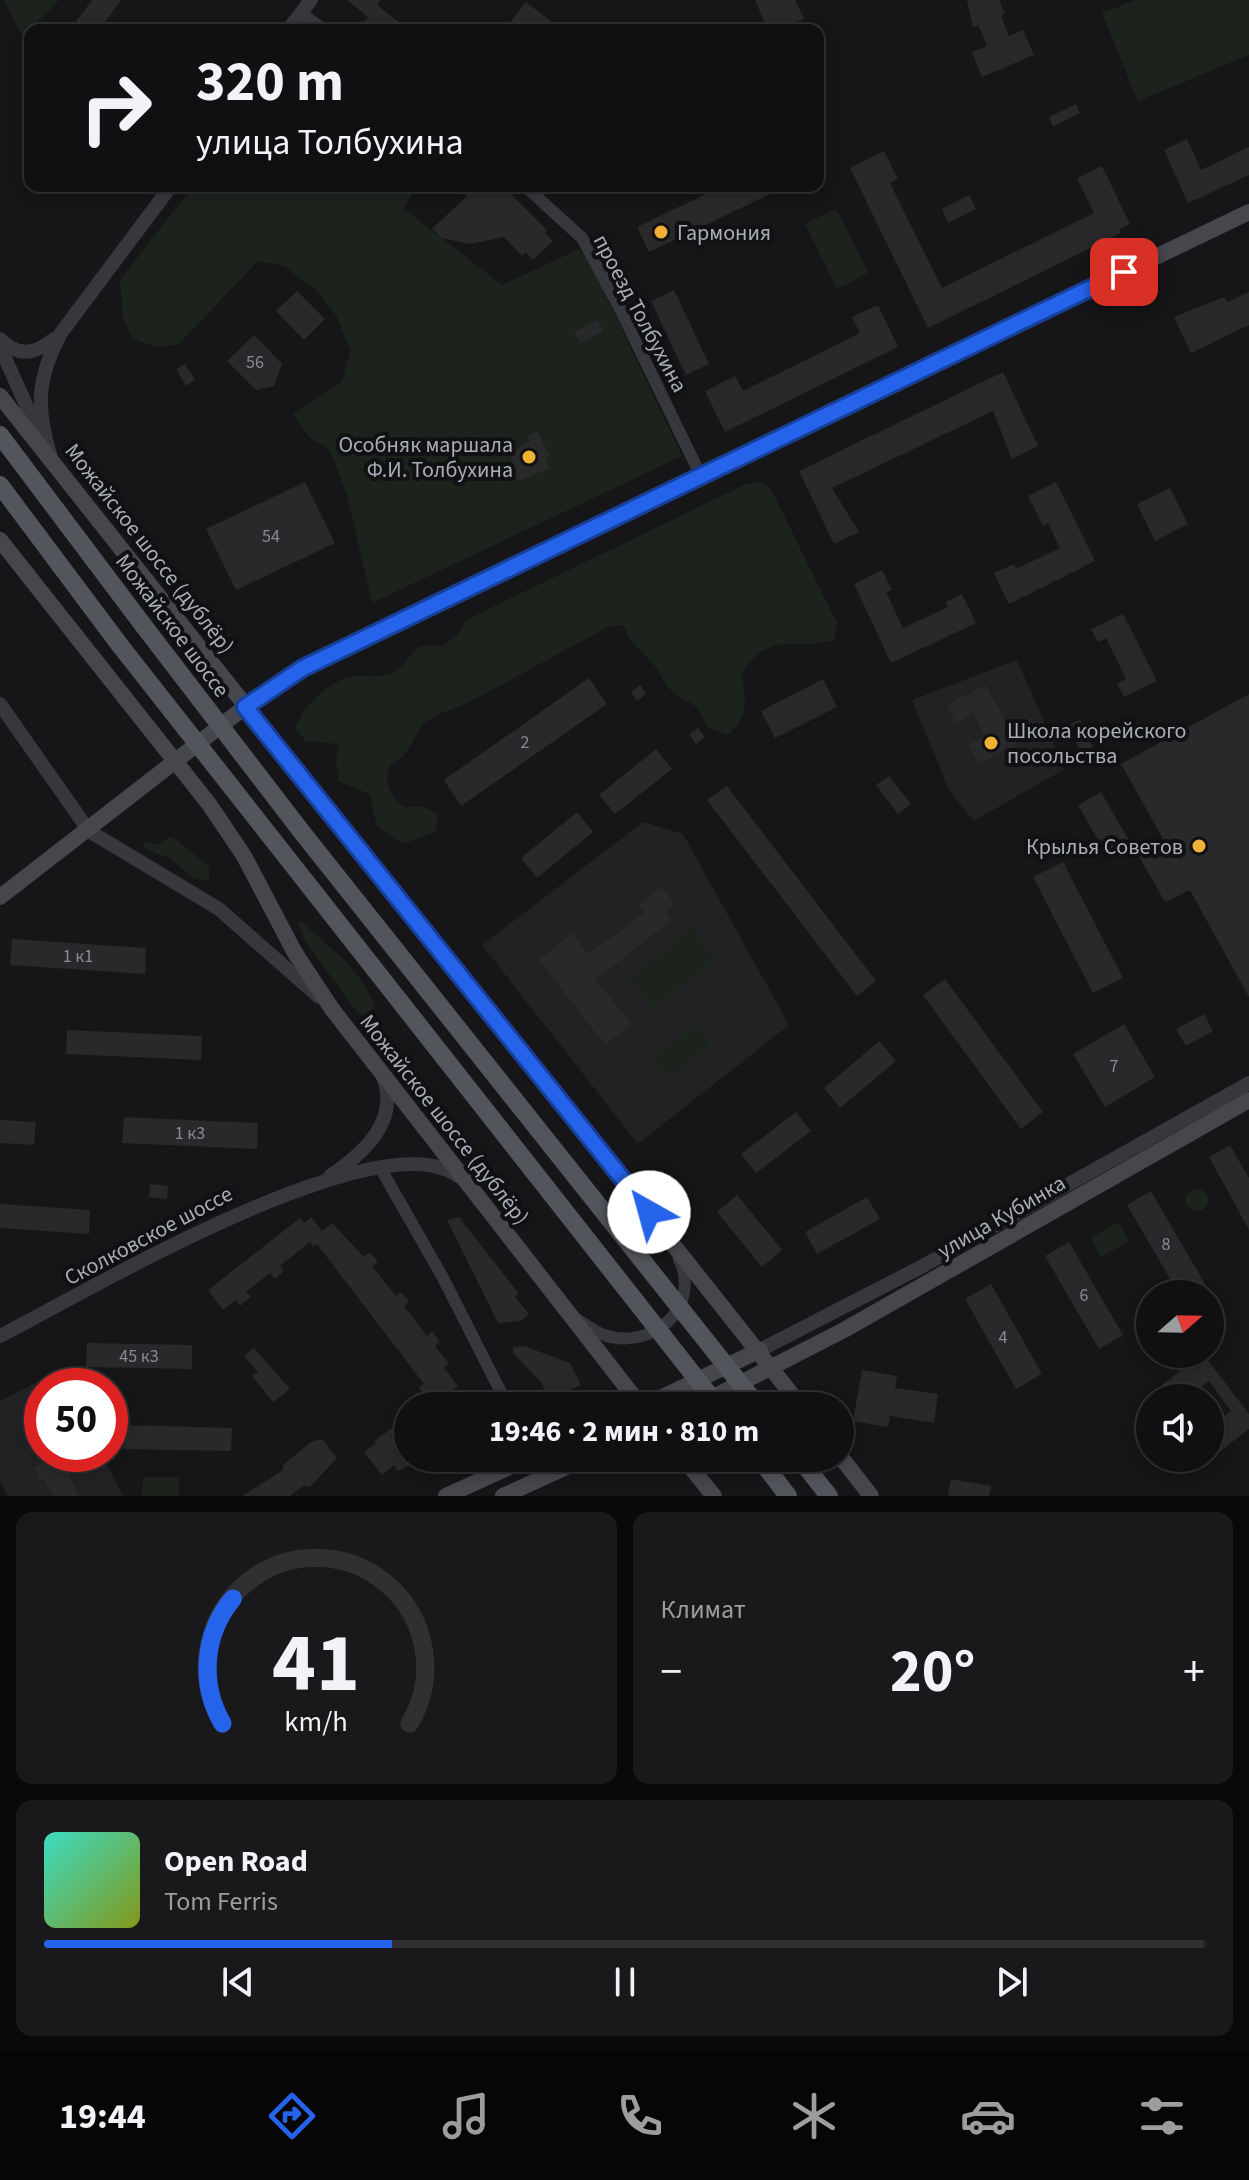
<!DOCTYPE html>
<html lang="ru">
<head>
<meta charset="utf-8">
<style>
  body { margin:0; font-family:"Source Sans 3",sans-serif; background:#19191b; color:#f1f3f6; height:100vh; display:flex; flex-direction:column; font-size:30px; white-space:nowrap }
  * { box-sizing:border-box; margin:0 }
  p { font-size:26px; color:#9c9d9f }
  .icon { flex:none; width:44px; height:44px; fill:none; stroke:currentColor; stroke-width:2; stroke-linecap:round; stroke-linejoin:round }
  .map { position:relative; height:1496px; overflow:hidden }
  .side { display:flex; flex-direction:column; gap:16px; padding:16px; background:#09090a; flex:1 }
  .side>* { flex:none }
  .top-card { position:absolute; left:24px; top:24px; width:800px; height:168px; border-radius:16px; box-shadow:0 4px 12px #0003,0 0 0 2px #303032; background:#101012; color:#f1f3f6; overflow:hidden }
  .needle { width:52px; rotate:70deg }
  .fabs { position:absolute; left:1136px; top:1280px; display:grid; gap:16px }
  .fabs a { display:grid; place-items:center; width:88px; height:88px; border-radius:50%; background:#101012; box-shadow:0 4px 12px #0003,0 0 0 2px #303032; font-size:40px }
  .speed { position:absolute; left:24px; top:1368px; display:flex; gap:16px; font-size:40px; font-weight:700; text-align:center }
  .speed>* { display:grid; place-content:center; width:104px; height:104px; border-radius:50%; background:#101012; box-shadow:0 4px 12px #0003,0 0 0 2px #303032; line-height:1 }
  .speed .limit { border:12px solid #d22; background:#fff; color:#111 }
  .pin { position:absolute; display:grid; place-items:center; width:68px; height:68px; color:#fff; margin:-34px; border-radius:16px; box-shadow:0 4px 12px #0006 }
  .me { position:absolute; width:88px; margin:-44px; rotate:322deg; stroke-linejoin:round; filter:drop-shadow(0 0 6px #0008) }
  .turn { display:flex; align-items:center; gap:28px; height:168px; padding:0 40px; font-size:36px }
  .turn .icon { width:104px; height:104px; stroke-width:2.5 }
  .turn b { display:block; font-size:56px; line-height:68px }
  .big { font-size:60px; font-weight:700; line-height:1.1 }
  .side .widget { flex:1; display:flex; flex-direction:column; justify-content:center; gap:12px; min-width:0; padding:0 28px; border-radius:16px; background:#19191b }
  .side .dial { align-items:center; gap:0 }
  .dial svg { height:208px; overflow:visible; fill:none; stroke:#303032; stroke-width:7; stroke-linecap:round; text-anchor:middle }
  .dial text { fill:#f1f3f6; stroke:none }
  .song { display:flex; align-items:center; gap:24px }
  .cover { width:96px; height:96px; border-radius:12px; background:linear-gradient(135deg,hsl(170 70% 55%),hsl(70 70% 35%)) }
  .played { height:8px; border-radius:4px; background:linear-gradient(90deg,#2563eb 30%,#303032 30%) }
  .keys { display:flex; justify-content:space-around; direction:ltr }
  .heat { display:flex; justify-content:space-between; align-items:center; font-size:44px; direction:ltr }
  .side .tiles { flex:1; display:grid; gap:16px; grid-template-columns:1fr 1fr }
  .widget:last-child { grid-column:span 2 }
  .trip { position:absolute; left:394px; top:1392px; width:460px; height:80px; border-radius:40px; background:#101012; box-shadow:0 4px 12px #0003,0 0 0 2px #303032; font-weight:700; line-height:80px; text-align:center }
  .menu { display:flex; height:128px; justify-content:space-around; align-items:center; background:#060607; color:#9c9d9f }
  .menu .icon { width:56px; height:56px }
  .menu .current { color:#2563eb }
  .menu b { font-size:36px; color:#f1f3f6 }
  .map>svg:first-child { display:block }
</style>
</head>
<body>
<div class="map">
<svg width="1249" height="1496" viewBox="0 0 1249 1496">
  <rect width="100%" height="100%" fill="#161618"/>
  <path fill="#222225" d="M1017,660L1065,769L974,821L949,790L912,700Z
    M643,822L683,834L789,1025L638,1144L482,945Z
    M58,1371L65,1386H42V1454H101L123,1496H8L0,1481V1401Z"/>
  <path fill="#1c231d" d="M4,0H59L30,30L25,40Z
    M1136,0H1249V55L1138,101L1102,13Z
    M193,186H418L403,208L502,285L579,249L590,262L682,456L372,603L348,499L336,465L327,447L310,438L293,414L342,382L350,351L337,317L317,291L284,266L258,261L179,344L156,347L132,338L123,319L120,280Z
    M836,209L868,273L837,289L805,224Z
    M759,482L770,487L837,623L834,640C794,653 775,627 742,672C745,699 750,716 728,735L708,728C696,696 688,707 670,689C662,682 660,671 653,664C640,650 631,644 623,625L606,628L468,703L436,715L422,725L404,756L390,765C384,784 388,794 404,807L422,806L438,814L436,832L403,844L377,826L369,794L339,781L336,761L339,744L306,741L295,729C302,706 330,680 354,676C366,674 382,678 392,673C418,659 404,641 443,646L456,636L466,620L744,485Z
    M169,837L175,839L209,866V880L195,879L169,858L143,848L144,842L158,845Z
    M300,920C327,946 363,970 374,1006L368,1018L356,1011L303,938L298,923Z
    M693,927L717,959L653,1009L628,977Z
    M696,1024L712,1044L667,1079L651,1059Z
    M1186 1200a11 11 0 1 1 22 0a11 11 0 1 1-22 0Z
    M1118,1222L1129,1241L1101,1257L1090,1238Z
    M143,1477H179V1496H142Z"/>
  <path fill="#29292c" d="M92,0H121L99,30H70Z
    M347,0H381L377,5L409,30H357L368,17Z
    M755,0H795L804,18L782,30H768Z
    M967,0H999L1005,14L1001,16L1009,36L1023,30L1034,55L982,77L972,52L987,46L978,25L973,28Z
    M526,2L562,30H504Z
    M1076,104L1080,113L1053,127L1049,117Z
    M1187,139L1201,170L1249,147V175L1188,203L1164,150Z
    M884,151L898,179L890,183L942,288L1094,213L1077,178L1102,166L1130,224L1119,229L1121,233L928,328L850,168Z
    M456,186H503L547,230L545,233L553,241L533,260L526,252L522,256L504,237L469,244L442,238L432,229L467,196Z
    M723,186H787L649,252L637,227Z
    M969,195L976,209L948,223L942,209Z
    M674,290L709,364L686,375L651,301Z
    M297,291L325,319L304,340L276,311Z
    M1249,292V325L1191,353L1174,317L1224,297L1227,302Z
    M878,305L898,347L725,432L705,391L735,376L743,391L860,333L852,317Z
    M598,320L603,331L580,343L574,332Z
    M254,335L282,364L274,386L256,390L227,361Z
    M185,364L195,380L186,386L176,369Z
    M1003,372L1038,446L1012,459L993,411L832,488L859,532L834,544L799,471Z
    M537,431L550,456L545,458L550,468L519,481L516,476L511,478L507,469L515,465L509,453L530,442L527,436Z
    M305,482L335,543L236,590L206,529Z
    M1056,482L1095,561L1009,604L994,573L1014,564L1016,569L1060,548L1048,523L1043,526L1028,496Z
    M1170,488L1188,524L1155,541L1137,504Z
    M882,570L892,590L886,592L903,628L948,607L945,602L962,594L976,623L891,663L854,584Z
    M1123,614L1157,681L1124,697L1117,684L1126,679L1106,638L1098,642L1091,629Z
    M589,678L607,704L461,806L444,780Z
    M823,679L837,707L775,738L761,711Z
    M640,685L646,694L637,701L631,692Z
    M986,685L1017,744L978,764L968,744L985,736L973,714L956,723L947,705Z
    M1249,694V997L1190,890L1165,902L1137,853L1163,839L1121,764Z
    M1080,720L1093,749L1082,755L1068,725Z
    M698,728L705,737L696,744L689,734Z
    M656,749L672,769L615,814L599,795Z
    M889,776L911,804L898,814L876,785Z
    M727,786L876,981L857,996L707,800Z
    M1101,792L1130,842L1107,856L1078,805Z
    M577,812L593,832L537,878L521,858Z
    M1063,862L1123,978L1093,993L1033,877Z
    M662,887L675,904L665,912L672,920L595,980L632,1024L605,1045L539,960L572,933L587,953L599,947L645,912L639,905Z
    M12,939L146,948L145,974L10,965Z
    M945,979L1043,1112L1021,1129L923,995Z
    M1204,1014L1213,1031L1186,1046L1176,1029Z
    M1124,1024L1155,1077L1105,1107L1073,1054Z
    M67,1030L202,1036L201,1060L66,1054Z
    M879,1041L896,1061L840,1108L824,1088Z
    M796,1112L811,1131L756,1173L741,1154Z
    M124,1117L258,1123L257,1149L122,1143Z
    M0,1120L36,1122L34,1145L0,1143Z
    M1230,1145L1249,1178V1230L1209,1157Z
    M150,1184L168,1186L167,1199L149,1197Z
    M1151,1191L1205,1284L1187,1294H1179L1127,1205Z
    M737,1195L782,1250L762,1267L717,1212Z
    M867,1197L880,1219L817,1254L805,1232Z
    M0,1204L90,1210L89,1234L0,1228Z
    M311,1217L322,1231L332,1223L364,1257L370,1252L378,1262L372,1266L396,1296L401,1292L409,1302L404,1306L427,1336L432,1331L440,1342L435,1346L449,1364L444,1368L458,1386L450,1392L461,1406H434L419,1388L424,1384L317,1244L313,1247L310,1242L280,1266L284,1271L275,1279L270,1273L246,1292L251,1297L240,1306L236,1300L223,1310L208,1290L300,1218L304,1223Z
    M459,1217L519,1294L515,1297L529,1314L521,1321L498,1323L447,1220Z
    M1069,1242L1123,1335L1099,1349L1045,1256Z
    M991,1284L1042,1374L1016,1389L965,1299Z
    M87,1343L192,1345V1369L86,1367Z
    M524,1346L570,1363L581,1385L549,1400L541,1382L513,1353V1347Z
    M254,1348L290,1389L273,1402L252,1376L258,1372L244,1356Z
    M1188,1354H1203L1249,1414V1429L1214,1456L1210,1451V1427L1231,1411L1209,1381L1187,1398H1172L1162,1385L1193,1361Z
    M862,1370L897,1376L895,1388L938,1394L934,1423L890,1416L888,1427L853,1421Z
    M408,1417V1466L398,1471L394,1465L382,1475L364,1452L376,1443L374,1441Z
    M124,1425L232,1428L231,1451L123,1449Z
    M322,1439L337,1458L310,1487L303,1486L290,1496H242L283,1470V1465L311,1442Z
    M61,1454H72L76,1461L65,1467L79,1496H53L44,1478L40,1480L34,1467Z
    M951,1479L991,1486L989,1496H948Z"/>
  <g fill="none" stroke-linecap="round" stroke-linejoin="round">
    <path stroke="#37383d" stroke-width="12" d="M301,13L324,30
      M525,186L582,238L618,305L700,474
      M381,1169L442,1276L508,1406
      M577,1319C585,1324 595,1332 604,1335C652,1351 702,1308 679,1259"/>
    <path stroke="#37383d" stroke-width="14" d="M288,30L311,0
      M0,339C19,358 35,354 54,339
      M0,347L37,429
      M51,458C36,408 36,380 61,333L171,186
      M0,704L89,831L219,909L319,997
      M330,1176C364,1153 400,1121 383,1077
      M0,1336C83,1294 378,1117 458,1176
      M760,1350L921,1267L1249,1083"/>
    <path stroke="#45474d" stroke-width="16" d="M0,396L801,1406
      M0,540L209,804L244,856L295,953L332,1009L641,1406
      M0,897L245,707L303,668L1249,212
      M644,1406L760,1350
      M696,1406L844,1330L1249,1100
      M840,1456L871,1496
      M683,1458L714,1496
      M446,1496L529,1458
      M503,1496L586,1458"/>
    <path stroke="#53555c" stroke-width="18" d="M0,435L143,625
      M0,485L119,644
      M759,1458L788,1496
      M799,1458L829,1496"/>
    <path stroke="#53555c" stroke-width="18" d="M143,625L301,831L758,1406
      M119,644L718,1406"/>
  </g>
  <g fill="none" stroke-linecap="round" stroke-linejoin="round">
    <defs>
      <path id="route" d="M649,1212L245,707L303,668L1124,272"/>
    </defs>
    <use href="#route" stroke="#184099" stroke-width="20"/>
    <use href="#route" stroke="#2563eb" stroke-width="14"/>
  </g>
  <g fill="#f2b134" stroke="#111113" stroke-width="3">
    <circle cx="661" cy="232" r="8"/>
    <circle cx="529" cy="457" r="8"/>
    <circle cx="991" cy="743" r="8"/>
    <circle cx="1199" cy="846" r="8"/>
  </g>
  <g text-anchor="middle" stroke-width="8" stroke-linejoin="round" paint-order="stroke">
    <g font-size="18" fill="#888b94">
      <text x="255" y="368">56</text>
      <text x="271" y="542">54</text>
      <text x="525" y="748">2</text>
      <text x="78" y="962">1 к1</text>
      <text x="1114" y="1072">7</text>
      <text x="190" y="1139">1 к3</text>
      <text x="1166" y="1250">8</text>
      <text x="1084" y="1301">6</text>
      <text x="1003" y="1343">4</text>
      <text x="139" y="1362">45 к3</text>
    </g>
    <g font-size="22" fill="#a8adb8" stroke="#111113" text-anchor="start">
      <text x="677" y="240">Гармония</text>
      <text x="513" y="452" text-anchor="end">Особняк маршала<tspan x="513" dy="25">Ф.И. Толбухина</tspan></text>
      <text x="1007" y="738">Школа корейского<tspan x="1007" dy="25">посольства</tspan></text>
      <text x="1183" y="854" text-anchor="end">Крылья Советов</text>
    </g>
    <g font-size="22" fill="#a8adb8" stroke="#111113">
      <text transform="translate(641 313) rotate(62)" y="8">проезд Толбухина</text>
      <text transform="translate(150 548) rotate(52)" y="8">Можайское шоссе (дублёр)</text>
      <text transform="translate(173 625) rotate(53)" y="8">Можайское шоссе</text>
      <text transform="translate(445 1119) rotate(52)" y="8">Можайское шоссе (дублёр)</text>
      <text transform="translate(1001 1216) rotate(-30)" y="8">улица Кубинка</text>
      <text transform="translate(148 1235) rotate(-28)" y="8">Сколковское шоссе</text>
    </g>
  </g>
</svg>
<div class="fabs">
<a><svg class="needle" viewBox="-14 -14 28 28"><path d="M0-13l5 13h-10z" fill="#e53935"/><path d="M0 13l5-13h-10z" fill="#9c9d9f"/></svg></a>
<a><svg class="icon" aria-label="sound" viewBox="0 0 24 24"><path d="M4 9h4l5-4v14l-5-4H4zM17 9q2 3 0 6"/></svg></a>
</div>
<div class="speed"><div class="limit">50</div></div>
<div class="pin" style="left:1124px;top:272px;background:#d93025"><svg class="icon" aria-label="arrive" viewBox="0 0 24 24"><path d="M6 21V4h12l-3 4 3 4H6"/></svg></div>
<svg class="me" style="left:649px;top:1212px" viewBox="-20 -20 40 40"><circle r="19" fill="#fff"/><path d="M0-13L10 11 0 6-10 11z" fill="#2563eb"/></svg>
<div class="trip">19:46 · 2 мин · 810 m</div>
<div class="top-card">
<div class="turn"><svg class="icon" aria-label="right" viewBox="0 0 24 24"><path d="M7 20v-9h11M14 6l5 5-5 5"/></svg><div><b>320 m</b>улица Толбухина</div></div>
</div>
</div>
<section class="side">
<div class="tiles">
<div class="widget dial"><svg viewBox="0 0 100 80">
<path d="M14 69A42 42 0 1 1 86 69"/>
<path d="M14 69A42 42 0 0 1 18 21" stroke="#2563eb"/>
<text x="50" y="56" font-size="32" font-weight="700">41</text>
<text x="50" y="72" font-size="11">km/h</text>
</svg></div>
<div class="widget"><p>Климат</p>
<div class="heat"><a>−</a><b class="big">20°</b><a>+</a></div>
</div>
<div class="widget">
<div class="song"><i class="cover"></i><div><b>Open Road</b><p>Tom Ferris</p></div></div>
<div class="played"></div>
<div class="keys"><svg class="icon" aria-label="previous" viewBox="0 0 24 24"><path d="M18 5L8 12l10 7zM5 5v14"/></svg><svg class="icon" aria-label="pause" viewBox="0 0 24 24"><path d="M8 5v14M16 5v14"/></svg><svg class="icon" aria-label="next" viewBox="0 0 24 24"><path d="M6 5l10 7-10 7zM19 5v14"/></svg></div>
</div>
</div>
</section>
<nav class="menu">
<b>19:44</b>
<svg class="icon current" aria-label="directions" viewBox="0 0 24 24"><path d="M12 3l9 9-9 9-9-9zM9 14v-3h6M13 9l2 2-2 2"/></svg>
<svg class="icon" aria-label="music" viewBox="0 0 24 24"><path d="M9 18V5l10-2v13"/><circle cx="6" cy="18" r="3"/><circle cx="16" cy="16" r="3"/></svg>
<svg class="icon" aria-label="phone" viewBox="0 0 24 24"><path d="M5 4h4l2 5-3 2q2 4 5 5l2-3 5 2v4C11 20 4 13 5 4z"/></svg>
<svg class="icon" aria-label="climate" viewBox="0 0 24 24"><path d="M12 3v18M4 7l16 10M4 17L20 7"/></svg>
<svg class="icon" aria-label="car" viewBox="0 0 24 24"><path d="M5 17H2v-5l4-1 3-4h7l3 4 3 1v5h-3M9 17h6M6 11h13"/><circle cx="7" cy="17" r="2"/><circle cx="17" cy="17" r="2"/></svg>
<svg class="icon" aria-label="filters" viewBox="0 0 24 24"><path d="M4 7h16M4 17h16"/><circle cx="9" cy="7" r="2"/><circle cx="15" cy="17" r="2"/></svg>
</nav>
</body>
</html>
